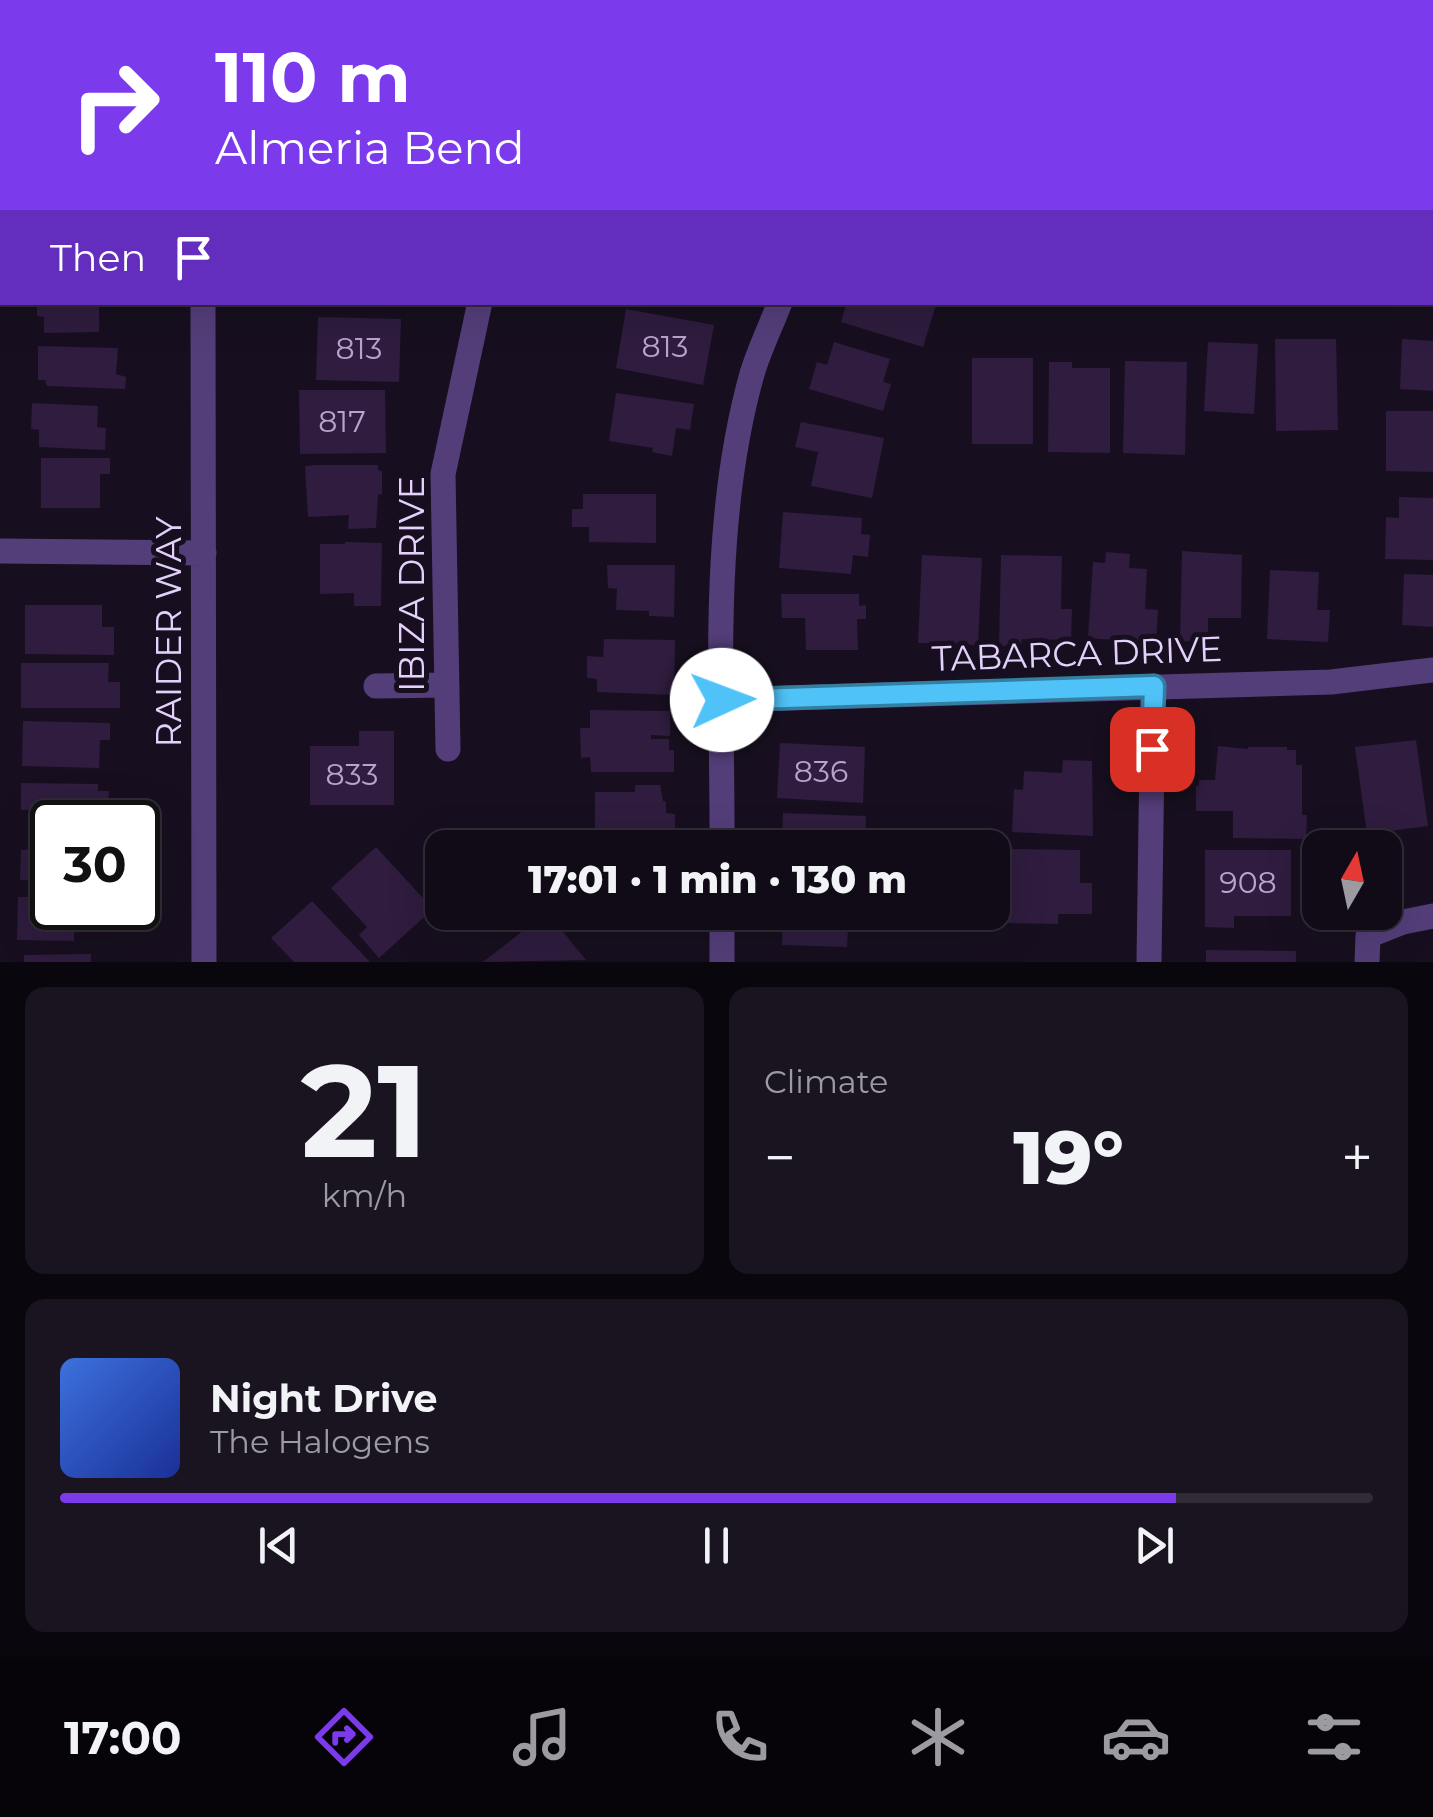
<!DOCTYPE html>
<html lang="en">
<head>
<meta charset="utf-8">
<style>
  body { margin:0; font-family:Montserrat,sans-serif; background:#1a1420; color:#f1f3f6; height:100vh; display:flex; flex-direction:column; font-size:38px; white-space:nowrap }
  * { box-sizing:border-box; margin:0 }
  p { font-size:32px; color:#9c9ba1 }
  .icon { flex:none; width:55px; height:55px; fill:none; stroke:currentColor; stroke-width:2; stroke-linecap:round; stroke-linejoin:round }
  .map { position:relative; height:962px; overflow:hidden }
  .side { display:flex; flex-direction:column; gap:25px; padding:25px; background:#09060d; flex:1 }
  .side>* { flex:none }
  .hud { position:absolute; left:0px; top:0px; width:1435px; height:305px; box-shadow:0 10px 40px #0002,0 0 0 2px #302b36; background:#7c3aed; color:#fff; overflow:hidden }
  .needle { width:65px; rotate:9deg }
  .buttons { position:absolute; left:1302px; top:830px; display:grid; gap:20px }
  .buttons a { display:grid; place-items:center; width:100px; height:100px; border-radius:20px; background:#110b17; box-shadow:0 10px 40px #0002,0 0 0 2px #302b36; font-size:50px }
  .speed { position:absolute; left:30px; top:800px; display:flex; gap:20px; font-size:50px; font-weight:700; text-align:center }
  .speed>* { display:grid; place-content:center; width:130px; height:130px; border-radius:50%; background:#110b17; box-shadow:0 10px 40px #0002,0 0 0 2px #302b36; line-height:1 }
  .speed .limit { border:5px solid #111; border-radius:15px; background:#fff; color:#111 }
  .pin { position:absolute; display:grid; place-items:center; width:85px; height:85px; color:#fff; margin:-42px; border-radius:20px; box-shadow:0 5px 15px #0006 }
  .me { position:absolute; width:110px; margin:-55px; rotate:88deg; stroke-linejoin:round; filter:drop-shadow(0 0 8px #0008) }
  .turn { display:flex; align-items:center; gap:35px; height:210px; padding:0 50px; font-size:45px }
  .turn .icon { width:130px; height:130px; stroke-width:2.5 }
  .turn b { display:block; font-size:70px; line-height:85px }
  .then { display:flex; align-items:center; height:95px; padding:0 50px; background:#0003; gap:20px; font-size:38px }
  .big { font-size:75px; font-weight:800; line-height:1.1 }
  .side .card { flex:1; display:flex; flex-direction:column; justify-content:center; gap:15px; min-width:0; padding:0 35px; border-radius:20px; background:#1a1420 }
  .side .dial { align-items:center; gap:0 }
  .dial b { font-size:130px; line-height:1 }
  .song { display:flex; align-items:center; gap:30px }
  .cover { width:120px; height:120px; border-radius:15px; background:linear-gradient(135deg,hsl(220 70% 55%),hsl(230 70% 35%)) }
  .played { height:10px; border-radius:5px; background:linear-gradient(90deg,#7c3aed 85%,#302b36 85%) }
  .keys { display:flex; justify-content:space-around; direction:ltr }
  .heat { display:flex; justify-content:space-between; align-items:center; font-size:55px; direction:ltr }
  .side .tiles { flex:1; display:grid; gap:25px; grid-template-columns:1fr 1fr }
  .card:last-child { grid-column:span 2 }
  .trip { position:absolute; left:425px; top:830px; width:585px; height:100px; border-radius:20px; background:#110b17; box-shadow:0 10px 40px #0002,0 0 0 2px #302b36; font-weight:800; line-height:100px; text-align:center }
  .tabs { display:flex; height:160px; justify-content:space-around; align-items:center; background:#070409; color:#9c9ba1 }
  .tabs .icon { width:70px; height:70px }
  .tabs .on { color:#7c3aed }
  .tabs b { font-size:45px; color:#f1f3f6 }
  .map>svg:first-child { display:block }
</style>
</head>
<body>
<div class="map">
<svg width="1433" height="962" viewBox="0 0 1433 962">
  <rect width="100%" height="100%" fill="#170f1f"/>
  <path fill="#2f1c3e" d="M37,302H99V332L44,333V317L37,316Z
    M847,302H937L923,347L841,322Z
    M626,309L714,325L703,385L616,368Z
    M318,317L401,319L399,382L316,380Z
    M1275,339H1336L1338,430L1276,431Z
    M1402,339L1433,341V391L1400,389Z
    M834,342L890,359L883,382L891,384L883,411L809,389L817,362L827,365Z
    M1208,342L1258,344L1254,414L1204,411Z
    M38,346L118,348L116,374L126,377L125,389L47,386L45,380H38Z
    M972,358H1033V444H972Z
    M1125,361L1187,362L1185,455L1123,453Z
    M1049,362H1072V368H1110V453L1048,452Z
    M299,390H385L386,453L300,454Z
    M616,393L694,404L690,430L676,428L672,456L652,452L653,448L609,441Z
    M32,403L98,406L97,427L106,428L105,450L39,447V430L31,429Z
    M1386,411H1433V472L1386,471Z
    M801,422L884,438L872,498L811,486L818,452L795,447Z
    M41,458H110V474H100V508H41Z
    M316,465H378V470L382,471V494L378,495L376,528L348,529L349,515L308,517L305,466Z
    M583,494H656V543L589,542V527H572V509H583Z
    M1399,497L1433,498V560L1385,559L1386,517L1399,518Z
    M783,512L862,518L861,534L870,535L868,557L853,555L851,574L779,568Z
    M345,542L382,543L381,606H354V593L320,594V544H345Z
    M1182,551L1242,555L1241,618H1208V642L1180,641Z
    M1106,552L1130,554L1129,568L1147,569L1145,609L1158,610L1156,643L1088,638L1093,562L1105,563Z
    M922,555L982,558L978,645L918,643Z
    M1001,555L1062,556L1061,609H1072L1071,640L1022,639L1021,646H999Z
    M607,565H675L674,617L649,616V611L616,610L617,589L608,588Z
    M1270,570L1319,572L1317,610H1330L1328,642L1267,639Z
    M1404,574L1433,575V627L1402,625Z
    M781,594H859V606L866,605V619H857L858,650H806L805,618H782Z
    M25,605H102V627H114V655L25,654Z
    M604,639L675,640L674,695L597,692V679L587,678V656L603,657Z
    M21,663H109L108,682H120V708H21Z
    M590,710L670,711V736L651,735V739H669V750H674V772H591L590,757L581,758L580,728H590Z
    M23,721L110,723V740H100L99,768L22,766Z
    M359,731H394V805H310V746H359Z
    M1416,740L1428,826L1367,834L1355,747Z
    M780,743L865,747L863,803L777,798Z
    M1218,746L1248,749V747H1287V750H1296V765H1302V815H1307L1306,839L1233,838V811H1196V786H1199V780H1215Z
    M1063,760L1092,761L1093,836L1012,832L1014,789L1023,790L1024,771L1062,773Z
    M21,783L98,784V791H109L108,807H96V822L32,825L31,810H21Z
    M635,785H660L663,801L666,802V813L675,814V840L595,839V792H635Z
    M783,813L866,816L865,848H782Z
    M29,838L52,839V881L20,880L21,850L29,849Z
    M376,847L433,909L379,958L359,935L367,927L331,888Z
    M1008,849L1080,850V883H1092V914H1058V924L996,923V892H1007Z
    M1205,850H1291V916H1234V928L1205,927Z
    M18,897H52V908H75L74,941L17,940Z
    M312,901L370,962H294L271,938Z
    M547,912L586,960L483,962Z
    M783,912H857L856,930H848L847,947L782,945Z
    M1206,950L1296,951V962H1206Z
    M91,954V962H24V955Z"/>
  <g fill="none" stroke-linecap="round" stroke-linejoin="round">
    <path stroke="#543e7a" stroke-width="25" d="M202,0V2
      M872,0V2
      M502,2L516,0
      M1432,285H1433
      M203,302L204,962
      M0,551L204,553
      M376,686L447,685
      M722,700L1331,682L1433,670
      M448,749L443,474L480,302
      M722,848C723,690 709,527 752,374C759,350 771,326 780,302
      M722,962V912
      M1149,962L1153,686
      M1367,962L1368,936L1403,922L1433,916"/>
  </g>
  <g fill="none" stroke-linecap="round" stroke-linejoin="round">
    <defs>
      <path id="route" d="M722,700L1154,686L1152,749"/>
    </defs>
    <use href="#route" stroke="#337fa1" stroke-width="25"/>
    <use href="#route" stroke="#4fc3f7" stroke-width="18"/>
  </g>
  <g text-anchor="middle" stroke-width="10" stroke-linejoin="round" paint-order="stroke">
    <g font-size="30" fill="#b7a4cc">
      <text x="665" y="357">813</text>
      <text x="359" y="359">813</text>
      <text x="342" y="432">817</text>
      <text x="821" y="782">836</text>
      <text x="352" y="785">833</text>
      <text x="1248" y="893">908</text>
    </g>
    <g font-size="35" fill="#e4d1fb" stroke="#170f1f">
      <text transform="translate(412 584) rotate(-90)" y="12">IBIZA DRIVE</text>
      <text transform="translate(169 632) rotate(-90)" y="12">RAIDER WAY</text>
      <text transform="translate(1077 654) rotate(-2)" y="12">TABARCA DRIVE</text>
    </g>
  </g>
</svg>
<div class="buttons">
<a><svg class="needle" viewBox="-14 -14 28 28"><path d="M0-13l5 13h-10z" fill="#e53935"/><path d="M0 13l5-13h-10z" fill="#9c9ba1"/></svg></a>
</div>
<div class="speed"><div class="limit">30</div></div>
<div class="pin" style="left:1152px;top:749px;background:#d93025"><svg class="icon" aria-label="arrive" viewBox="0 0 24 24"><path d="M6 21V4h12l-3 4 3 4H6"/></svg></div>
<svg class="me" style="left:722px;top:700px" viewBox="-20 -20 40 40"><circle r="19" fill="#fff"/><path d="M0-13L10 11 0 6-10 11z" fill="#4fc3f7"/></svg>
<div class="trip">17:01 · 1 min · 130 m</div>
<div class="hud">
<div class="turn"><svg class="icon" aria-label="right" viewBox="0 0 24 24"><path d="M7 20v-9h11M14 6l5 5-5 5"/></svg><div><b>110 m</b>Almeria Bend</div></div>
<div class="then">Then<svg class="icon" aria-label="arrive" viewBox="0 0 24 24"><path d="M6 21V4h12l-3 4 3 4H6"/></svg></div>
</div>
</div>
<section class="side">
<div class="tiles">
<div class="card dial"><b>21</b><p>km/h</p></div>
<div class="card"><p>Climate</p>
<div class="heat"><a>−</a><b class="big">19°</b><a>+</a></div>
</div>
<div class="card">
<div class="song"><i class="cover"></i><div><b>Night Drive</b><p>The Halogens</p></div></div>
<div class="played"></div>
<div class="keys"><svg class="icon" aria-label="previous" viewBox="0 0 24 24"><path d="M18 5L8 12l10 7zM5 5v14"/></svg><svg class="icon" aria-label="pause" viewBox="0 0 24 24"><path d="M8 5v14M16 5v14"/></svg><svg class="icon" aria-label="next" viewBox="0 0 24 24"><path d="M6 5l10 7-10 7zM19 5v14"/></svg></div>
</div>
</div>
</section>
<nav class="tabs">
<b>17:00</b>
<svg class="icon on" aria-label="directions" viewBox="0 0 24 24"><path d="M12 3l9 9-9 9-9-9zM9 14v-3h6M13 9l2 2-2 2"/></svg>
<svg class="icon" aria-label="music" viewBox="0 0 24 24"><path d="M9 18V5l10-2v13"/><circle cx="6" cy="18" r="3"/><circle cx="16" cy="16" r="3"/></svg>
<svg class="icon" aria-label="phone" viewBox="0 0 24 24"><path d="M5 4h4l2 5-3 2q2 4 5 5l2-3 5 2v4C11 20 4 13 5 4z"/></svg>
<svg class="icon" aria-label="climate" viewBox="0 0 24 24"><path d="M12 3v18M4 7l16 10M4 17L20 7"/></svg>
<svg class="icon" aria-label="car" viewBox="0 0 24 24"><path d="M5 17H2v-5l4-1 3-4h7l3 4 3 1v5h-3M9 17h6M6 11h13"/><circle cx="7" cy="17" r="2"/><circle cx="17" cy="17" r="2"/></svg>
<svg class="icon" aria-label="filters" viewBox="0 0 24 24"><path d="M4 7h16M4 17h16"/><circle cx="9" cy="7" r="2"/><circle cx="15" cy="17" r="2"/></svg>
</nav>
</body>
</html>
